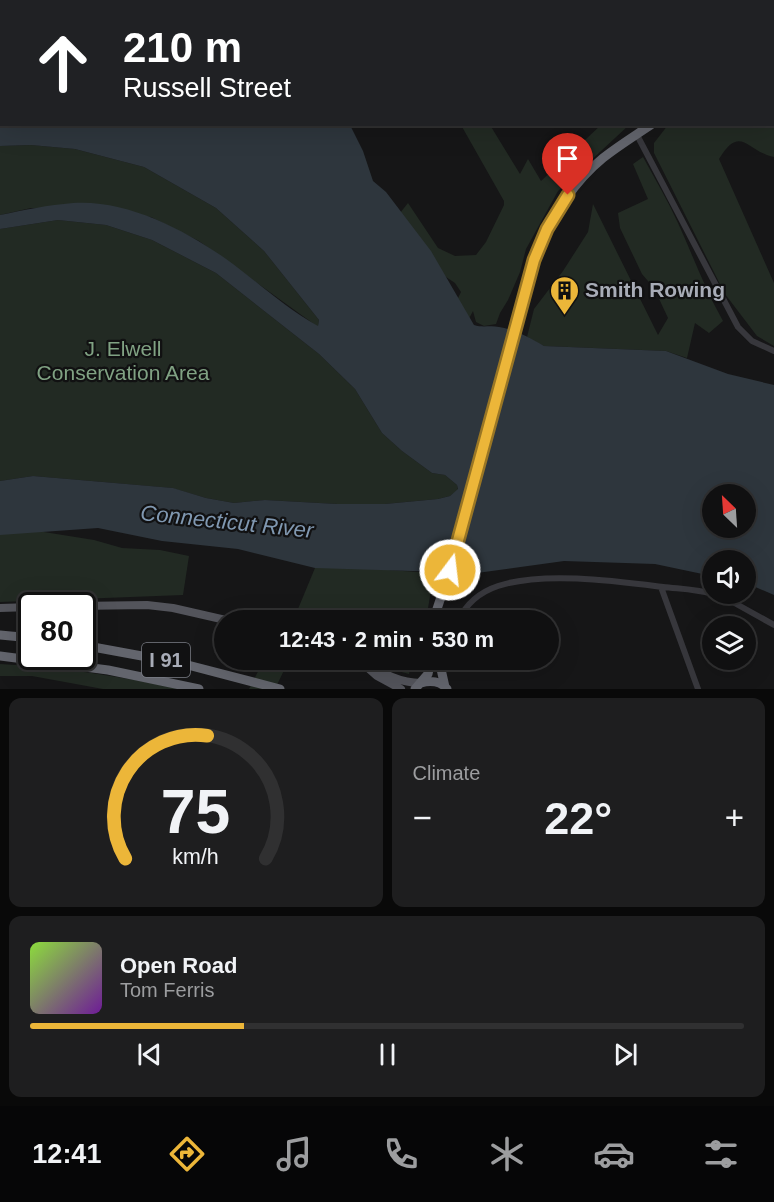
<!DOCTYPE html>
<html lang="en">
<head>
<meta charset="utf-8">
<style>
  body { margin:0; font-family:Arial,sans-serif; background:#1e1e1f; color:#f1f3f6; height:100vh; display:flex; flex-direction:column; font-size:22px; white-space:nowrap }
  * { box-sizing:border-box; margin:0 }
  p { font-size:20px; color:#9c9d9f }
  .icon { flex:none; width:33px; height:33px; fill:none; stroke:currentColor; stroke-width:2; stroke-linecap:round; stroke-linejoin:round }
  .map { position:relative; height:689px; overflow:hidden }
  .details { display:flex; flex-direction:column; gap:9px; padding:9px; background:#090909; flex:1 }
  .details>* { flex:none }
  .hud { position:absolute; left:0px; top:0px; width:774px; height:126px; box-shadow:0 6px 24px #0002,0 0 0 2px #303031; background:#202124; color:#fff; overflow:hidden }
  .needle { width:39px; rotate:335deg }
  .controls { position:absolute; left:702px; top:484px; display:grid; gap:12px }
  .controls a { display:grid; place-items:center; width:54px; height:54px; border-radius:50%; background:#101011; box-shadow:0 6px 24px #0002,0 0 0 2px #303031; font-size:30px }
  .speed { position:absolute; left:18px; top:592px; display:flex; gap:12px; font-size:30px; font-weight:700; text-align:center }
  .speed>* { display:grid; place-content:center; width:78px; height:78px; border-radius:50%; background:#101011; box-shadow:0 6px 24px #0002,0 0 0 2px #303031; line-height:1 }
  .speed .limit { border:3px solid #111; border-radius:9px; background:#fff; color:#111 }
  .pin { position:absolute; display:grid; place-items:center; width:51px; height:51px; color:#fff; margin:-62px -26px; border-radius:50% 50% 50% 0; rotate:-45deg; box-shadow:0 0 6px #0007 }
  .pin .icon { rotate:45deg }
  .me { position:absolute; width:66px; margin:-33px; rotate:15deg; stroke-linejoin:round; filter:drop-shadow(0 0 4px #0008) }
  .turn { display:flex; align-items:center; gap:21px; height:126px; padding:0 24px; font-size:27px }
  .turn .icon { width:78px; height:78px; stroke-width:2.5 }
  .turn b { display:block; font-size:42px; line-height:51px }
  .big { font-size:45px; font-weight:700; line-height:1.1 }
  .details .widget { flex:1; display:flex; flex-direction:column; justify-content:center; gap:9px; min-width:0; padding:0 21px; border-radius:12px; background:#1e1e1f }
  .details .dial { align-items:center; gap:0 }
  .dial svg { height:156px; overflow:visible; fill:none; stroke:#303031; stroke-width:7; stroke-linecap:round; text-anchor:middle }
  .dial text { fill:#f1f3f6; stroke:none }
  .song { display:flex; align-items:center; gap:18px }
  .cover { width:72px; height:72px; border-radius:9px; background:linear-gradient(135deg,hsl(90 70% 55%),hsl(280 70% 35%)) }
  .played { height:6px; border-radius:3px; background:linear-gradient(90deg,#ecb639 30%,#303031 30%) }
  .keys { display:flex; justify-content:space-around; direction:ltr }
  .heat { display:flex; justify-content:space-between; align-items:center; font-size:33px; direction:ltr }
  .details .tiles { flex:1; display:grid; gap:9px; grid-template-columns:1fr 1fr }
  .widget:last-child { grid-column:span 2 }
  .trip { position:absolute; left:214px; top:610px; width:345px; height:60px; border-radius:30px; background:#101011; box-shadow:0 6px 24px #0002,0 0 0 2px #303031; font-weight:700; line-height:60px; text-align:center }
  .tab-bar { display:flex; height:96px; justify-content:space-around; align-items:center; background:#060607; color:#9c9d9f }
  .tab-bar .icon { width:42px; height:42px }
  .tab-bar .selected { color:#ecb639 }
  .tab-bar b { font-size:27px; color:#f1f3f6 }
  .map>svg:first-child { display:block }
</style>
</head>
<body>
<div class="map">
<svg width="774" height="689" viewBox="0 0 774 689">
  <rect width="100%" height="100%" fill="#161617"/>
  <path fill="#222a23" d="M772,83H774V157C747,152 741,123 719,159L774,283V346L757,336L725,294L654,153V143L668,125L772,124Z
    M461,125H490L520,174L528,159L541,181L601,125H629L558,191L526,249L520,272L508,300L500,313L496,324L484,326L476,322L473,311L436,382L422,371L461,292L455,283L443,275L400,213L408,203L438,248L455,256L476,255L486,242L504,205V201Z
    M31,145L75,149L144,167L216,208L264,251L319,320L318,327L199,241L151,217L31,208L0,215V146Z
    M643,157C655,179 668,201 678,223C693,256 705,289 723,321L709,333L695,323L687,358L666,351L544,346L527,337L534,309L563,271L588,232L593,204L658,335L668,318L654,288L642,274L620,228L618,213L648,199L633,164Z
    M58,220L106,225L152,240L216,273L319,354L355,389L382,433L402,451L432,473L445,475L457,485L458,490L450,496L438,499L385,504H337L265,500L234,503L206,498L172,488L33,476L0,481V229Z
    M0,525L94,540L122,548L160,550L189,556L183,595L0,602Z
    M315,568H357L434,573L428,608L423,621H293Z
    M264,660H289L275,689H249Z
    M370,660H412L409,674L376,665Z
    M0,664C60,667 120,676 179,689H103L32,676H0Z"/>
  <path fill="#2e363d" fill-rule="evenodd" d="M0,0L217,1L2,2V124L350,125L363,151L373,181L386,192L431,251L474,325C483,328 490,325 499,327C513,329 531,338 544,346L666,351L728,374L774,385V595L746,583V561H712V576L655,564L564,561L477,573L315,568L238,549L162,541L98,528L0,535V481L33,476L173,488L206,498L234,503L265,500L337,504H385L438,499L450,496L458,489L457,485L445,475L432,473L402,451L382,433L355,389L319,354L216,273L152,240L106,225L58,220L0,229V215C24,210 48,205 73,203C128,199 190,232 233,264C261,285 287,309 318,326L319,320L264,251L216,208L144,167L75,149L31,145L0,146ZM712,495H746V528H712Z"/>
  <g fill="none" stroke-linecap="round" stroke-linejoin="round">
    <path stroke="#37373c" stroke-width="6" d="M685,0L686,2
      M637,135L738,327L752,341L774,351
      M661,587L698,689
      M713,594L731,601L774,625
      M458,621C466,604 480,592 498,586C543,571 616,581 663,587C680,589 696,589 712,594
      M455,660V662"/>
    <path stroke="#53545b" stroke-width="8" d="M772,80H774
      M76,606L147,605L173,608L230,621
      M0,608L32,607
      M363,660C380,673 399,683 421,683
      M368,668L377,676L401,689"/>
    <path stroke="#63656d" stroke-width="9" d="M772,38L774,37
      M433,621L450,570L529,278C543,233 565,189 603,158C618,146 636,135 652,124
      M0,635L32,638
      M82,645L180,663L280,689
      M0,656L108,670L199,689
      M439,660L445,687
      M421,683C430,680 441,681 447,689
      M415,689L428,674L431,660"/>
  </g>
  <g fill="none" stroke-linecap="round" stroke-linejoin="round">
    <defs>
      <path id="route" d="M450,570L534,260L547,229L568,195"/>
    </defs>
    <use href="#route" stroke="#997625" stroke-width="15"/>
    <use href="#route" stroke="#ecb639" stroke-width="10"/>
  </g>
  <defs>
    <symbol id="building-pin" viewBox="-11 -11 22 30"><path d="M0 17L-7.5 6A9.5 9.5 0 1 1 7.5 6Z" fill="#ecb639" stroke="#111112"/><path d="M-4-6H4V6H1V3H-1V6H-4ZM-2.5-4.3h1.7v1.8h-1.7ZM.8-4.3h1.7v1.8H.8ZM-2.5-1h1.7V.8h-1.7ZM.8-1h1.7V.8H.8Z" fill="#111"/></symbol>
  </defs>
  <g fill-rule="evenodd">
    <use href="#building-pin" x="548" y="274" width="33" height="45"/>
  </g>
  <g text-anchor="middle" stroke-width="4.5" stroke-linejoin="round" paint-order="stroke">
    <rect fill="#111112" stroke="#7b7e86" stroke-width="1.5" x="142" y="643" width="48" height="34" rx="4.5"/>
    <g font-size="20" font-weight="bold" fill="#a8acb7">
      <text x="166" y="667">I 91</text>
    </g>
    <g font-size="21" font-weight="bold" fill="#a8acb7" stroke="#111112" text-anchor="start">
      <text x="585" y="297">Smith Rowing</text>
    </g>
    <g font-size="21" fill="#80a283" stroke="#111112">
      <text x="123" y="356">J. Elwell<tspan x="123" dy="24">Conservation Area</tspan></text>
    </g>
    <g font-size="22" font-style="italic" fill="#8098b1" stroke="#111112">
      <text transform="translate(227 521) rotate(6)" y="8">Connecticut River</text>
    </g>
  </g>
</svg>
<div class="controls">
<a><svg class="needle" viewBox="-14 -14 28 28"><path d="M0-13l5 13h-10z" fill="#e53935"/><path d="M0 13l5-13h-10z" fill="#9c9d9f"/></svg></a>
<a><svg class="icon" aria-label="sound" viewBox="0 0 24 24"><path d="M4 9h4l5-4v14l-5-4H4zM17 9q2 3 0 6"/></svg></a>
<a><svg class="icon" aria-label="layers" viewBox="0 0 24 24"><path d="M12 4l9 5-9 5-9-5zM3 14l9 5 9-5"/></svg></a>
</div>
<div class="speed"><div class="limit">80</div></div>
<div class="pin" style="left:568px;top:195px;background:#d93025"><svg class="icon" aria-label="arrive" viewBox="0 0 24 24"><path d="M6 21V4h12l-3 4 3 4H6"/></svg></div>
<svg class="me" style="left:450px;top:570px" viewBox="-20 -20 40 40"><circle r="17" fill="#ecb639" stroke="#fff" stroke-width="3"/><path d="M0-11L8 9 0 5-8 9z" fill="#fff"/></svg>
<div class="trip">12:43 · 2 min · 530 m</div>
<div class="hud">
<div class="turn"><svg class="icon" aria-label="ahead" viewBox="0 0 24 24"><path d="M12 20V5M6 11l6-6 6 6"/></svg><div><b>210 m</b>Russell Street</div></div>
</div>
</div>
<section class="details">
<div class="tiles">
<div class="widget dial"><svg viewBox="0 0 100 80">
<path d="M14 69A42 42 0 1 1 86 69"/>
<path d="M14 69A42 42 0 0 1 56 6" stroke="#ecb639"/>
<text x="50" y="56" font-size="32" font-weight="700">75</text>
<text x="50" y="72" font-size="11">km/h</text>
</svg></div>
<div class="widget"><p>Climate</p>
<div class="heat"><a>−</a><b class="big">22°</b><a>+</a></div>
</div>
<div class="widget">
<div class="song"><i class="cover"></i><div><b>Open Road</b><p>Tom Ferris</p></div></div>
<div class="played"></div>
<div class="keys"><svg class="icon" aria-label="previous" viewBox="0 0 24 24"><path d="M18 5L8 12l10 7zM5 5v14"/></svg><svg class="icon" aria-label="pause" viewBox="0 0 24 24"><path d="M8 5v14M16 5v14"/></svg><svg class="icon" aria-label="next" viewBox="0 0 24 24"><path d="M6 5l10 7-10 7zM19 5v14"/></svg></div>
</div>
</div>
</section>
<nav class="tab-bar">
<b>12:41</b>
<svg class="icon selected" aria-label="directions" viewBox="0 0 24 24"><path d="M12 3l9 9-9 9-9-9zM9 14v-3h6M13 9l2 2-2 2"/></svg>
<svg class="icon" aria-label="music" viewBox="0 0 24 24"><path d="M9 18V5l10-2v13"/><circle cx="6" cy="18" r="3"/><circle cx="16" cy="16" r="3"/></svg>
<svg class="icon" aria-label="phone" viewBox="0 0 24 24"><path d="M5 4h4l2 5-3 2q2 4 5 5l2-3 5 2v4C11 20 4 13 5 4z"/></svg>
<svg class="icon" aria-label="climate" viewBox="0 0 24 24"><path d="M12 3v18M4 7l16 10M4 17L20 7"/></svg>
<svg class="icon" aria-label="car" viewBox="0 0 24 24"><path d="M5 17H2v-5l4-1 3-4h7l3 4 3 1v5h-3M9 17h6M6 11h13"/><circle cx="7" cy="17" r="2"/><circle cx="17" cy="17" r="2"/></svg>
<svg class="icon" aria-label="filters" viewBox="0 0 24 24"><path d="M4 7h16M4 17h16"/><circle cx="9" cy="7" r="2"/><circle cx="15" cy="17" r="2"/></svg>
</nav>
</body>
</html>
